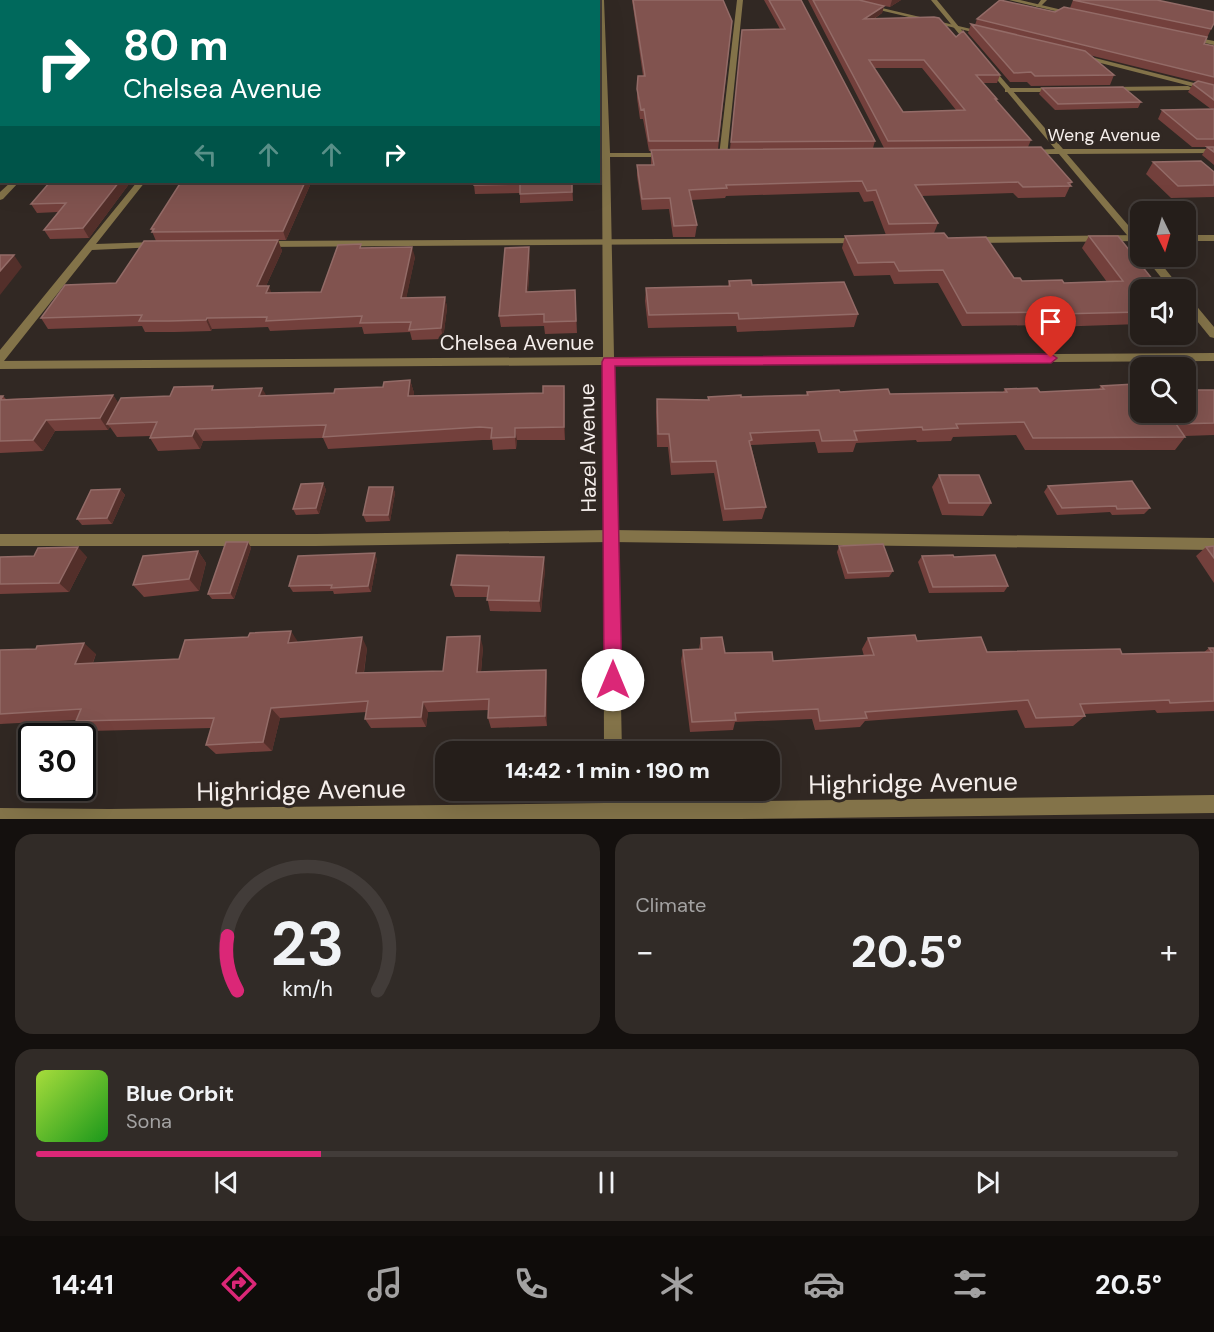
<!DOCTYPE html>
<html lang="en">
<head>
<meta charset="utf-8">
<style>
  body { margin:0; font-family:"DM Sans",sans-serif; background:#312b27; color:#f1f3f6; height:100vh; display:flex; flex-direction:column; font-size:22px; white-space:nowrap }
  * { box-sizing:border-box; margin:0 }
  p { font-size:20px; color:#a3a2a2 }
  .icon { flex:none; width:33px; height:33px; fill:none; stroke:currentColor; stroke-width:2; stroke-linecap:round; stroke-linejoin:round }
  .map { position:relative; height:819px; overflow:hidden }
  .drawer { display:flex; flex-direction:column; gap:15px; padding:15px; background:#14100e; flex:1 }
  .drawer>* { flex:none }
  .banner { position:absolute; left:0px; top:0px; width:600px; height:183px; box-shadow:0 6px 24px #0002,0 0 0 2px #423c39; background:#00695c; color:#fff; overflow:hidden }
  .needle { width:39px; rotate:175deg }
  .controls { position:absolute; left:1130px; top:201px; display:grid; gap:12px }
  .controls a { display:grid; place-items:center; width:66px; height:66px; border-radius:12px; background:#251e1a; box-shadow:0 6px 24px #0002,0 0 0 2px #423c39; font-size:30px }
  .speed { position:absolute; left:18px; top:723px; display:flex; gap:12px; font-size:30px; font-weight:700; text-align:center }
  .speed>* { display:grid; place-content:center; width:78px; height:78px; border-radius:50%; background:#251e1a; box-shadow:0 6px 24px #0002,0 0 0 2px #423c39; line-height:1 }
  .speed .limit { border:3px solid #111; border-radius:9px; background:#fff; color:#111 }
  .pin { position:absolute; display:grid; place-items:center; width:51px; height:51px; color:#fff; margin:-62px -26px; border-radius:50% 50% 50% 0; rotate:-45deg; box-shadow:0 0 6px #0007 }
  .pin .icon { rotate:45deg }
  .me { position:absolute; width:66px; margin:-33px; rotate:0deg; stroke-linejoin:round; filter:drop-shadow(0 0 4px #0008) }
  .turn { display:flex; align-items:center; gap:21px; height:126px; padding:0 24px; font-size:27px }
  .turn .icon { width:78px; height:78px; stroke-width:2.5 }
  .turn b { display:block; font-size:42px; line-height:51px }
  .lanes { display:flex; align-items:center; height:57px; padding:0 24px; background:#0003; justify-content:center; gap:30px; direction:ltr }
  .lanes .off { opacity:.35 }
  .big { font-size:45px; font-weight:800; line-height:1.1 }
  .drawer .tile { flex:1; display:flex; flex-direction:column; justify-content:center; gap:9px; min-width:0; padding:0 21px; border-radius:18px; background:#312b27 }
  .drawer .dial { align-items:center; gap:0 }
  .dial svg { height:156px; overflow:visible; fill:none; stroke:#423c39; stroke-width:7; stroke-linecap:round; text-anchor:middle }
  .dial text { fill:#f1f3f6; stroke:none }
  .song { display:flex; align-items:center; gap:18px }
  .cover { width:72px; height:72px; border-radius:9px; background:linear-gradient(135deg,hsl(80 70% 55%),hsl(120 70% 35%)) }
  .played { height:6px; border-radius:3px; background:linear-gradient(90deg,#db2777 25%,#423c39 25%) }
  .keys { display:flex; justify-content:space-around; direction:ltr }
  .heat { display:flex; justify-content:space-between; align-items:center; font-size:33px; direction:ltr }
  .drawer .tiles { flex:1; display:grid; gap:15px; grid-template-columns:1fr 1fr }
  .tile:last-child { grid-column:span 2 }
  .trip { position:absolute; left:435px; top:741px; width:345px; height:60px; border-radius:18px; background:#251e1a; box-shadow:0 6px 24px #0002,0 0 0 2px #423c39; font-weight:800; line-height:60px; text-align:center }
  .tab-bar { display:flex; height:96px; justify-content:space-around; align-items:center; background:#0f0c0a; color:#a3a2a2 }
  .tab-bar .icon { width:42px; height:42px }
  .tab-bar .selected { color:#db2777 }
  .tab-bar b { font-size:27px; color:#f1f3f6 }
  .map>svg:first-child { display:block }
</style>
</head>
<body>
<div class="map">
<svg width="1214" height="819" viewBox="0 0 1214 819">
  <rect width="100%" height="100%" fill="#312823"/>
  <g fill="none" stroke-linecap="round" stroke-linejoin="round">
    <path fill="#837349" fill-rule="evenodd" d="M737,0H743L727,156L723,158L719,156Z
      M837,0H848L988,33L985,35Z
      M1041,0H1047L1040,7H1036Z
      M1083,55L1214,88V92L1081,58V56Z
      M1188,86L1192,88L1191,90L1110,91L1106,89L1110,87Z
      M1005,88H1056L1060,90L1056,92H1005Z
      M137,182H145L96,244L155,242L158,243V247L92,250L4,361L0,362V350Z
      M1140,235V241L974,243L969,240L974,237Z
      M1185,235H1214V241H1185Z
      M860,238L863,239V243L263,247L258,244L263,241Z
      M611,530L1214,538V550L611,542L316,546H0V534H316Z"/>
    <path fill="#837349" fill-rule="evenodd" d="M192,0H198L191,2Z
      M395,0H401L394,2Z
      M598,0H604L610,153H667L671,155L667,157H610L614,357L1214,353V361L614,365L622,752H604L603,365L0,369V361L603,357L602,157H598V153H602Z
      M931,0H937L973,44V46H969Z
      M988,67H992L1063,149H1214V153L1067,154L1140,239V248L1137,247L1059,154H1026V150H1029L1055,149L988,69Z
      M0,158H2V162H0Z
      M11,182H19L3,199L0,200V192Z
      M1144,256H1155L1182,290H1171Z
      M1185,296L1189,297L1214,327V338L1210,337L1185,306Z
      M605,790H623V803L1214,795V813L739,819H0V808L109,809L605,803Z"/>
    <path fill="#837349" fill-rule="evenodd" d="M1009,0H1020L1075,13L1072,15Z
      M1189,36L1214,41V45L1187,39V37Z"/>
  </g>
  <path fill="#73403c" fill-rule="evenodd" d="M213,0H294L293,2H212Z
    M632,0H723L732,21L718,149H730L742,30L780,29L764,0H801L875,141L873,148H884L808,0H901L890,7L884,6L882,13L874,19L956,37L1000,75L997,83H983L997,99L996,100L1031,140L1028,147L1072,182L1065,197L1018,198L1013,193L921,196L938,223L934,233L948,238L1014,278L1022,281L1064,283L1107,282L1082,248L1089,236L1140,290V324L1051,327L1049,325L962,326L938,283L894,284L890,275L854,276L842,248L845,236L886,235L873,201L864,202L859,192L726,196L725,198L691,200L697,225L695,237H673L669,209L642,210L637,176V165H651V151H649L643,119H640L637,98L638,76H643ZM874,68H922L956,110L903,112Z
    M1073,0L1214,23L1204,44L1214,46V165L1202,155L1207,147H1192L1158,119L1162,110L1211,109L1188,92L1193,84L1198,82L1089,55L1114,75L1110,85L1031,86L1027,82H1010L968,33L971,24L975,25L977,19L1055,12L1070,8Z
    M1042,88L1141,102L1138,108L1055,110L1039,94Z
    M1153,162L1214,172V197L1171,198L1146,174Z
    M50,182H128L129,184L89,238L50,239L44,230L58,212L37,213L31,204Z
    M181,182H311V183L286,240H278L282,251L266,286L271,293L321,292L362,248L415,257L406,298L445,297L447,308L443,339L412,340L410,332L364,334L362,327L270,331L268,327L212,329L211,331L175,332H145L142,326L48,329L41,318L116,283L156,241L151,229Z
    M572,182L573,201L520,203V193L475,194L474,185Z
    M530,259L528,292L575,290L577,333L545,334L544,326L501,327L499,316Z
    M729,281L752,285L858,314L854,327L737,332L736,326L648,328L645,301L646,288L728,286Z
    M410,380L414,393L413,396L543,393L564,386L565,440H517L516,449L493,450L492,440H483L328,449L323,438L203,441L200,449L158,451L150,438L151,436L117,437L110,427L108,430L55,431L43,451L0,453V396H3L6,399L113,395L118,403L216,390L266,396L334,393L383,387Z
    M1101,386L1140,390H1214V435L1185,436V437L1175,450H1025L1016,435L953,437L951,441L917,442L916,440L856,443L853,452L818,453L815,442L751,445L766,507L762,519L723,521L714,473L671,475L668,447H657L656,412L657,399L708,400V397H741L806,395L807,392L890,394L1003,392L1005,389L1040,392L1099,389Z
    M939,475L991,503L983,516L942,515L932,487Z
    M323,483L326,490L319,514L296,515L293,509Z
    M1048,486L1150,508L1144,514L1112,515L1110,512L1057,515L1044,492Z
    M393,487L395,493L390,521L366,522L363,515Z
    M120,489L125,495L112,524L82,525L77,519Z
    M248,542L251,548L234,599H212L208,594Z
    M839,546L893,571L889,577L845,579L837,552Z
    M1214,546V583L1196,556L1206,547Z
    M198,551L206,563L199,591L144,597L133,585Z
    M922,556L954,557L1008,586L1004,592L929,593L918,562Z
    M0,557H87L69,592L0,594Z
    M377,559L371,592L334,594L333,591L293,592L289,586Z
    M545,569L541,612L490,611L487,597H455L451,585Z
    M701,638L725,653L773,661L864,656L862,649L868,638L917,641L987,652L1122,654L1203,653L1209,648H1214V711L1157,713L1155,710L1084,714L1085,716L1073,726L1025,728L1017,710L865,721L860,727L815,730L812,719L735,722L733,730L690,732L681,661L683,650L699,649Z
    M298,642L367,648L364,673L443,671L483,647L481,672L546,670L547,681V726L491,728L488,718L489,710L428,712L426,727L371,728L365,719L366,712L280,718L272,751L216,754L206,745L211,728L89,731L76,721V720L0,724V650L96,654L93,663L179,659Z"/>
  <path fill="#532f2a" d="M160,0H169L168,2H158Z
    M892,0H901L890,7Z
    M884,6L882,13L863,26L864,19Z
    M2,144V156H0V146Z
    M119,182H128L129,184L89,238L83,228Z
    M305,182H311V183L286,240L283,231Z
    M278,240L282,251L261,297L257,286Z
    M412,247L415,257L404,309L401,298Z
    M529,247L530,259L527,304L526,292Z
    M14,255L22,267L0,295V271Z
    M269,286L273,297L266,293Z
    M445,297L447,308L443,339L441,328Z
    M207,318L212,329L211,331L206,320Z
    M410,380L414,393L411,408L408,396Z
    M564,386L565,398V440L564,427Z
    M262,388L269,400L259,396Z
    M113,395L121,407L107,424L110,427L108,430L100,418Z
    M46,420L55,431L43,451L33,440Z
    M515,428L517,440L516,449L515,437Z
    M195,429L203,441L200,449L192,436Z
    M323,483L326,490L319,514L316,508Z
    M393,487L395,493L390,521L388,515Z
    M120,489L125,495L112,524L107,518Z
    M248,542L251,548L234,599L230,593Z
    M78,547L87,557L69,592L59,583Z
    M198,551L206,563L199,591L189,579Z
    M375,553L377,559L371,592L368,586Z
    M544,557L545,569L541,612L539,601Z
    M291,631L298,642L288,643Z
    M480,636L483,647L480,683L477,672Z
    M362,637L367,648L362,684L356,673Z
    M84,643L96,654L88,674L75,664Z
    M546,670L547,681V726L545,716Z
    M423,702L428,712L426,727L421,717Z
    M271,708L280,718L272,751L263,742Z"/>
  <path fill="#81534f" stroke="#936b67" stroke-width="1.5" fill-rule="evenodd" d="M0,0H160L158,2H2V144L0,146Z
    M213,0H245L243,2H212Z
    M298,0H362L361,2H297Z
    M423,0H570V2H423Z
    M633,0H723L732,21L718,141H649L644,109L641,110L637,89L638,76H645Z
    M769,0H801L875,141L731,142L742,30L785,29Z
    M813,0H859L884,6L864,19L934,17L939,18L956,37L963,31L1000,75H976L997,99H995L1031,140L888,141ZM869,60H924L965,110L903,112Z
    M1000,0L1055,12L1064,7L1207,37L1204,44L1214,46V77L977,19Z
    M1073,0H1157L1214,12V23L1211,29Z
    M971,24L1085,51L1114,75L1035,76L1031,72L1014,73Z
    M1198,81L1214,85V100L1193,84Z
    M1123,87L1141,102L1058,104L1042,88Z
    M1214,109V139H1197L1162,110Z
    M1041,147L1072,182L1068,183L1071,186L1023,187L1018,182L915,185L938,223L889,224L876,190L867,191L862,181L726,185L727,188L689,190L697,225L674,226L670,198L642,199L637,165H654L651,150Z
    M1207,147H1214V152Z
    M1201,161L1214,172V185L1178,186L1153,162Z
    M50,182H119L83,228L44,230L66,203L31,204Z
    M181,182H305L283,231L152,232L154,229H151Z
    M474,182H572V192L520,194V184L474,185Z
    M944,233L948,238L986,237L1014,278H1020L1022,281L1062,280L1064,283L1123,281L1089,236H1118L1161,290H1140V312L1058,314L1056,312L967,313L943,270L899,271L894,262L858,263L845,236Z
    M278,240L257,286H269L266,293L321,292L338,245L361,244L360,248L412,247L401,298L445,297L441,328L409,330L411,322L360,323L362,316L266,321L267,317L207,318L206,320L169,321H139L142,315L41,318L65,285L116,283L144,241Z
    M529,247L526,292L575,290L576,321L544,322V314L499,316L505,248Z
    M0,255H14L0,271Z
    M751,280L752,285L844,282L858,314L739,319L738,313L649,315L646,288L730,286L729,281Z
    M410,380L408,396L543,393V386H564V427L515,428V437L491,438L492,428L480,427L323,437L326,425L195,429L192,436L150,438L157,422L107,424L121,398L170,396L174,387L213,386L212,390L262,388L259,396L334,393L335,389L383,387L384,382Z
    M1135,384L1140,390V412H1185V390H1214V423L1176,424L1185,437L1033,438L1024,422L956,424L958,428L923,430L922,427L854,431L857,440L822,441L819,430L750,433L752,440L749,441L766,507L725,509L716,461L672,462L669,434H658L657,399L709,400L708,397L741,395V397L808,395L807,392L839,390L840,392L888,389L890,394L1007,392L1005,389L1037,388L1040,392L1104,389L1101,386Z
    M113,395L100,418L46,420L33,440L0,441V396H3L0,400Z
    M939,475H979L991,503H949Z
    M1132,481L1150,508L1117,509L1116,506L1062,508L1048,486Z
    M323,483L316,508L293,509L301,484Z
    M369,487H393L388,515H363Z
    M120,489L107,518L77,519L91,490Z
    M226,542H248L230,593L208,594Z
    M883,544L893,571L848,573L839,546Z
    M1214,546V558L1206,547Z
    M78,547L59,583L0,584V557L34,556L38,548Z
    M198,551L189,579L133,585L143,556Z
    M375,553L368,586L331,588L332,585L289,586L298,556Z
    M457,555L544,557L539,601L487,600L489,586L451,585Z
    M953,555L954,557L995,555L1008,586L933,587L922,556Z
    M291,631L288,643L362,637L356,673L443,671L447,637L480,636L477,672L546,670L545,716L488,718L489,699L423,702L421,717L365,719L368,701L271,708L263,742L206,745L214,718L76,721L81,709L0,714V650L36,649L37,646L84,643L75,664L179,659L185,640L248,637L250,633Z
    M915,635L917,641L981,637L987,652L1120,649L1122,654L1212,652L1209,648H1214V701L1170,703L1169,700L1080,704L1085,716L1036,718L1028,700L865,712L867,718L820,721L818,709L735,713L736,720L692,722L683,650L702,649L701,638L722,637L725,653L772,652L773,661L874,655L868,638Z"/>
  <path fill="#db2777" stroke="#8e194d" stroke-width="1.5" d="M1051,354L1057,358L1051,363L615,366L622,680L619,686L613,689L606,686L604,680L602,362L604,358Z"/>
  <g text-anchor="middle" stroke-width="6" stroke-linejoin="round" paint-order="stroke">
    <g font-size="18" fill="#f5eeeb" stroke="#312823">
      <text x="1104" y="141">Weng Avenue</text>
    </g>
    <g font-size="21" fill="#f5eeeb" stroke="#312823">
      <text x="517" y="350">Chelsea Avenue</text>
      <text transform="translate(588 448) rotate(-91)" y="7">Hazel Avenue</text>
    </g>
    <g font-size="26" fill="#f5eeeb" stroke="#312823">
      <text transform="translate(913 783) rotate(-1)" y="9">Highridge Avenue</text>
      <text transform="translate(301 790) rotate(-1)" y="9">Highridge Avenue</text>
    </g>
  </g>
</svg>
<div class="controls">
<a><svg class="needle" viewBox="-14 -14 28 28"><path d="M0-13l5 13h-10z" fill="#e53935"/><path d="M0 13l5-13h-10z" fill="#a3a2a2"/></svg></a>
<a><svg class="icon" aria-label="sound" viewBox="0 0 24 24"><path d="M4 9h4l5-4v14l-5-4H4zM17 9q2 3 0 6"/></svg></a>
<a><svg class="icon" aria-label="search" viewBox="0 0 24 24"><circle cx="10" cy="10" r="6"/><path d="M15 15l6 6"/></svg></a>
</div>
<div class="speed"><div class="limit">30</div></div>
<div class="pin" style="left:1051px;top:358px;background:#d93025"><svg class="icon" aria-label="arrive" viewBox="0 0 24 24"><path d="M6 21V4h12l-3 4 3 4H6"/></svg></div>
<svg class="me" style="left:613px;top:680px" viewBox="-20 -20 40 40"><circle r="19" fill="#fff"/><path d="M0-13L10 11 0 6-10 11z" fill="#db2777"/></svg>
<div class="trip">14:42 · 1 min · 190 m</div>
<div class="banner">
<div class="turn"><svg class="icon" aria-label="right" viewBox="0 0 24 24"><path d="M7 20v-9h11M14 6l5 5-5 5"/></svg><div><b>80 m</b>Chelsea Avenue</div></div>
<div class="lanes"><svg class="icon off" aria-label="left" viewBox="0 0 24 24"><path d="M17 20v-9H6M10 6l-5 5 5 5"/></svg><svg class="icon off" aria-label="ahead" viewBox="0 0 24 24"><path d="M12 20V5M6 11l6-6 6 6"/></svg><svg class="icon off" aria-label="ahead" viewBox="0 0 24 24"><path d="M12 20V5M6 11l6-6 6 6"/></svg><svg class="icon" aria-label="right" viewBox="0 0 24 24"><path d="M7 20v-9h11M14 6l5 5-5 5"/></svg></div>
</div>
</div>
<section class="drawer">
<div class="tiles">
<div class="tile dial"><svg viewBox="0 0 100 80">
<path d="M14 69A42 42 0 1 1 86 69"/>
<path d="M14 69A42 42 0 0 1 9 41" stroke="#db2777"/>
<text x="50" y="56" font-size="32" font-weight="700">23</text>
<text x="50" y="72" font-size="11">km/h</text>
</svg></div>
<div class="tile"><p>Climate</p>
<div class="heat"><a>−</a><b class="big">20.5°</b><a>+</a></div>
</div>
<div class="tile">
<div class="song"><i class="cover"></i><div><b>Blue Orbit</b><p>Sona</p></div></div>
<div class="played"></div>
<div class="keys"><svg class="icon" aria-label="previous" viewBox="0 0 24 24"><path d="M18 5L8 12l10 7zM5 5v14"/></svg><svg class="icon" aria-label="pause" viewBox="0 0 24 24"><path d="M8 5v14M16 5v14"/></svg><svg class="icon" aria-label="next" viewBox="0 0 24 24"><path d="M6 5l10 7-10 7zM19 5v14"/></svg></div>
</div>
</div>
</section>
<nav class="tab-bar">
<b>14:41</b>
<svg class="icon selected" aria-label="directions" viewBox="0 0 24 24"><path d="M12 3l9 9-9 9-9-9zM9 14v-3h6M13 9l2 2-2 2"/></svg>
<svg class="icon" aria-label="music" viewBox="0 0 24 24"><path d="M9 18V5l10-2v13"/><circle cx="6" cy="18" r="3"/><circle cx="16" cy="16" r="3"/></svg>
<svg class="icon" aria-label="phone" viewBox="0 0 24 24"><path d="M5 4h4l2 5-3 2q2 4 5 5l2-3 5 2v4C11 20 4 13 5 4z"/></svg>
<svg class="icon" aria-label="climate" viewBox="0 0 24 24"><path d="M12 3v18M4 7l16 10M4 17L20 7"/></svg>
<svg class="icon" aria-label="car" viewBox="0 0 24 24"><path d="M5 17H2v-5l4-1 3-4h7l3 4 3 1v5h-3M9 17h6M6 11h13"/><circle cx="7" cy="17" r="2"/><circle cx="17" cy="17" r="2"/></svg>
<svg class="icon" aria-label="filters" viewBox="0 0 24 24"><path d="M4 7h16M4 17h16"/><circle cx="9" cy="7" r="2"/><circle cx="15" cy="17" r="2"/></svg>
<b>20.5°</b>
</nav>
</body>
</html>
